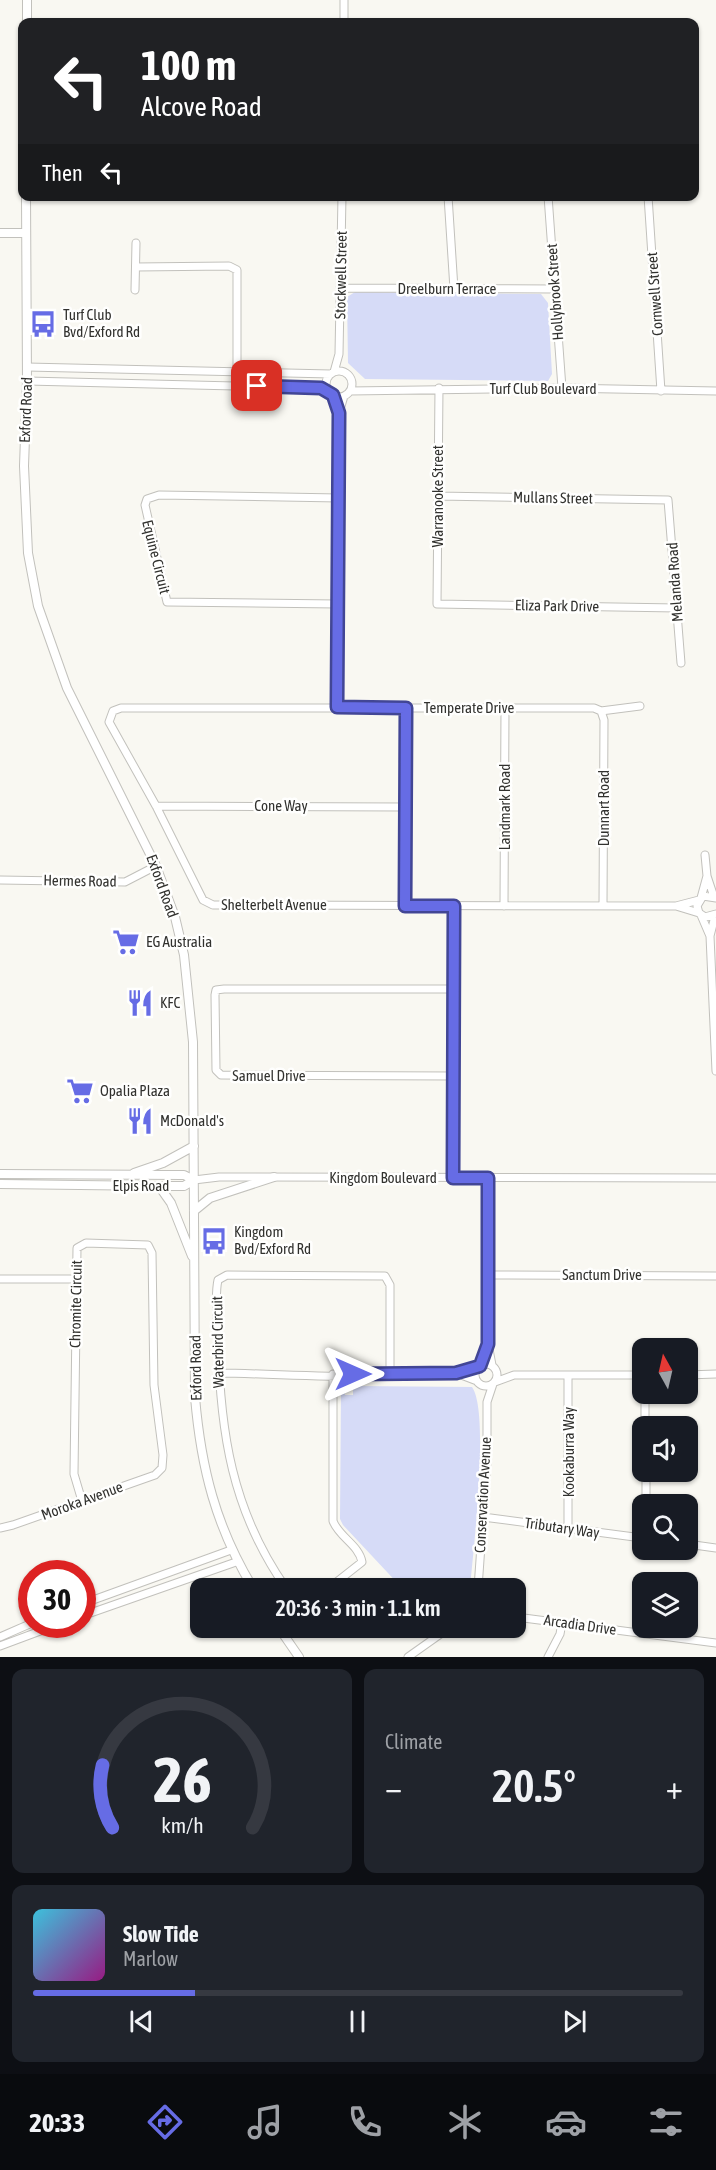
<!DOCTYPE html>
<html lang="en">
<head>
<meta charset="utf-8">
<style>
  body { margin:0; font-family:"Asap Condensed",sans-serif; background:#20242c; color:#f1f3f6; height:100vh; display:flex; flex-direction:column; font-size:22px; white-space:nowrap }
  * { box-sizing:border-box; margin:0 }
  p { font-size:20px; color:#9ea1a6 }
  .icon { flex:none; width:33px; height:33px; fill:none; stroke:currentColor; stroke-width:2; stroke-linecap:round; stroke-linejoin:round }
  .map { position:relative; height:1657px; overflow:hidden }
  .sheet { display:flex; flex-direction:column; gap:12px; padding:12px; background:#0d0f14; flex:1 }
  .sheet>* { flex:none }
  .banner { position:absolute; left:18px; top:18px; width:681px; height:183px; border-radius:12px; box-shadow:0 2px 4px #0004; background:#202124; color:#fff; overflow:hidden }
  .needle { width:39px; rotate:352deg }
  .buttons { position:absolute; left:632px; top:1338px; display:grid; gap:12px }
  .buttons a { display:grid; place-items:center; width:66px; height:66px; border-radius:12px; background:#171b24; box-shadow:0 2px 4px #0004; font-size:30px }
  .speed { position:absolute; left:18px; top:1560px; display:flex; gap:12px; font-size:30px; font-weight:700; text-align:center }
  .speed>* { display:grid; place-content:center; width:78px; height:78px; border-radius:50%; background:#171b24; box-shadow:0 2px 4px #0004; line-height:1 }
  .speed .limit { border:9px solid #d22; background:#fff; color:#111 }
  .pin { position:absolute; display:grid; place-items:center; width:51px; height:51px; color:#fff; margin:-26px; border-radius:12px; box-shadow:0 3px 9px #0006 }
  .me { position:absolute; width:66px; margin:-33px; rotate:90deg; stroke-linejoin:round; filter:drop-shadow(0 0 4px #0008) }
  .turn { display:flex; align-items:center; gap:21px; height:126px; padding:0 24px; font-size:27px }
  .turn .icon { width:78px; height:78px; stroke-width:2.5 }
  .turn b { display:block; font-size:42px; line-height:51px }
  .then { display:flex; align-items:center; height:57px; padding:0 24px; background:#0003; gap:12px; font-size:22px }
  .big { font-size:45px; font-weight:600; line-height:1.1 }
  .sheet .tile { flex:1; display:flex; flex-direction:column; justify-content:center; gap:9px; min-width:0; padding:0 21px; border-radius:12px; background:#20242c }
  .sheet .dial { align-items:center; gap:0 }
  .dial svg { height:156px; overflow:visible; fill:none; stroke:#363941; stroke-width:7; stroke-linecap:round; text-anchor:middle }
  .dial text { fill:#f1f3f6; stroke:none }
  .song { display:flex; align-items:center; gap:18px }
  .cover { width:72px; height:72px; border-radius:9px; background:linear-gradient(135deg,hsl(190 70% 55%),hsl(310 70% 35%)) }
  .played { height:6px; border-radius:3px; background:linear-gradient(90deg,#666ce5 25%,#363941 25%) }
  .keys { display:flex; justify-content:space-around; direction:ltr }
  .heat { display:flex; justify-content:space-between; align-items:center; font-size:33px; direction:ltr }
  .sheet .tiles { flex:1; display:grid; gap:12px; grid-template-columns:1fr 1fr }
  .tile:last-child { grid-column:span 2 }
  .trip { position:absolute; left:190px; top:1578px; width:336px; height:60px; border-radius:12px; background:#171b24; box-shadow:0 2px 4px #0004; font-weight:600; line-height:60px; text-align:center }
  .tab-bar { display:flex; height:96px; justify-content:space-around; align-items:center; background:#090b0e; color:#9ea1a6 }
  .tab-bar .icon { width:42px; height:42px }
  .tab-bar .active { color:#666ce5 }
  .tab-bar b { font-size:27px; color:#f1f3f6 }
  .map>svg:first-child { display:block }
</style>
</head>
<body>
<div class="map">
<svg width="716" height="1657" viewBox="0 0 716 1657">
  <rect width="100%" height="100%" fill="#f9f8f2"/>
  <path fill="#d6dbf7" d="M355,292L541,294L548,303L552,374L548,381L365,379L348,363L347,297Z
    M344,1386L345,1395H353V1386L472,1387C490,1412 473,1552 470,1588H402L343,1525L340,1519L341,1390Z"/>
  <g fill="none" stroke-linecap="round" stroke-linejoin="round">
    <defs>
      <path id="minor" d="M344,22V0
        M448,196L454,289
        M548,196L562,388
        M648,196L661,391
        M136,267L229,266L237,270V386
        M341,288L554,289
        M135,290L136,243
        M27,367L331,374
        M326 384a13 13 0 1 1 26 0a13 13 0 1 1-26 0Z
        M334,372L339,354L342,196
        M27,381L321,388L330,393
        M439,388L437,604L677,608
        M350,391L562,388L716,391
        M438,496L668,500L681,663
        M337,604L167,602L145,505L147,499L159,495L339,498
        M337,707L339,413L344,396
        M601,711L594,708H121L113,711L109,722L156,806L203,900L213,905L676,906L699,900
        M601,711L604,720L603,906
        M601,711L640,706
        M156,806L405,807
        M705,855L707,876L714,897
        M0,880L125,882L156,866
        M701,898L707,876
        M716,898L703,896L697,906L699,913L705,917L716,914
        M405,906L406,708
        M504,906L505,708
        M676,906L699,913
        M701,915L710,936
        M715,916L710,936L716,1071
        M454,1076L221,1075L216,1070L215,995L216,990L224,989H454
        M453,1178L454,906
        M488,1178V1344L492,1365
        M194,1180L219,1177L716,1178
        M488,1275L716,1276
        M0,1279H76
        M475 1375a11 11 0 1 1 22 0a11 11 0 1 1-22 0Z
        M219,1373C300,1374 399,1383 477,1368
        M456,1373L477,1381
        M687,1375L716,1374
        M495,1382L514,1375H642
        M645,1394V1426
        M646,1472V1504
        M483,1517L642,1538
        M0,1528L13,1525L155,1475L162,1468L163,1455L154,1385L152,1253L148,1245L86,1243L77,1248L74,1474L82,1501
        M568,1529V1375
        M687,1544L716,1548
        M286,1588C232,1511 220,1432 218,1340C218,1321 214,1298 218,1280L227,1275L385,1276L390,1285V1375
        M329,1588L362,1562C359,1545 339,1537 333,1521V1374
        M478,1588L487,1461V1402L493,1384
        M82,1604L231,1550
        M82,1616L236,1562
        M516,1617L716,1643
        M0,1637L32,1623
        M0,1646L59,1624
        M408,1657L449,1628
        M548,1657L560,1634L562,1623"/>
      <path id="tertiary" d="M27,22V0
        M26,196L27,381L24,466L28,553L38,606L67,688L156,866L175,917L184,955L193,1042L195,1397C201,1468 216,1527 253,1588
        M0,233H25
        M134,1173L163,1163L194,1146
        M0,1174L184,1175L194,1180
        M0,1184L159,1186H184L194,1180
        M159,1186L171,1203L192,1256
        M194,1211L210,1198L274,1177
        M279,1628L299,1657"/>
    </defs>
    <use href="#minor" stroke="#c2c1bc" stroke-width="9"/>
    <use href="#tertiary" stroke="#c2c1bc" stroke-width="10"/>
    <use href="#minor" stroke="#fff" stroke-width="7"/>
    <use href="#tertiary" stroke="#fff" stroke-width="8"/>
  </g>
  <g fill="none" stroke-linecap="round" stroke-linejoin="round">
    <defs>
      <path id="route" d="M257,386L321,388L333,395L339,413L337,707L406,708L405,906H454L453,1178H488V1344L480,1366L456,1373L353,1374"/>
    </defs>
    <use href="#route" stroke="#424695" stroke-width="15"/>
    <use href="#route" stroke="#666ce5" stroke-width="10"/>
  </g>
  <defs>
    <symbol id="bus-bare" viewBox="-9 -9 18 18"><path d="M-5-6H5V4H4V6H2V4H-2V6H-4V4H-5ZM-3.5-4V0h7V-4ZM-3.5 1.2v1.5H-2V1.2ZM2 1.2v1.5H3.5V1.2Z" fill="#666ce5" stroke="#fffffe" stroke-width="2.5" paint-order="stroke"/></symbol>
    <symbol id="supermarket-bare" viewBox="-9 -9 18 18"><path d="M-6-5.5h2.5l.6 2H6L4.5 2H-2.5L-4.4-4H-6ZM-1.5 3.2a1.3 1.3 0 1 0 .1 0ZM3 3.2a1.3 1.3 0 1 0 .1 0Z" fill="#666ce5" stroke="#fffffe" stroke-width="2.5" paint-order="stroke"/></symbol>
    <symbol id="restaurant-bare" viewBox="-9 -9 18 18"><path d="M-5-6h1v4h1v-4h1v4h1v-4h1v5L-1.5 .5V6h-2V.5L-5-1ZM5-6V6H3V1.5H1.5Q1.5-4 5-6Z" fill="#666ce5" stroke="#fffffe" stroke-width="2.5" paint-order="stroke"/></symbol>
  </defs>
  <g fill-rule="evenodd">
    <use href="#bus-bare" x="24" y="305" width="38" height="38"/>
    <use href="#supermarket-bare" x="107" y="923" width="38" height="38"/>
    <use href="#restaurant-bare" x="121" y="984" width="38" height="38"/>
    <use href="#supermarket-bare" x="61" y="1072" width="38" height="38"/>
    <use href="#restaurant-bare" x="121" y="1102" width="38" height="38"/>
    <use href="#bus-bare" x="195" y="1222" width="38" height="38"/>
  </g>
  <g text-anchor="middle" stroke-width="5" stroke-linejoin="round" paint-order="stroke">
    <g font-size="15" fill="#32322f" stroke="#fffffe">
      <text transform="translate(341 275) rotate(-89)" y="5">Stockwell Street</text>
      <text x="447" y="294">Dreelburn Terrace</text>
      <text transform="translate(555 292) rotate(-94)" y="5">Hollybrook Street</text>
      <text transform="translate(655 294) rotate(-94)" y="5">Cornwell Street</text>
      <text x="543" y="394">Turf Club Boulevard</text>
      <text transform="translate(26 410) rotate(-88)" y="5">Exford Road</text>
      <text transform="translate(438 496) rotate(-90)" y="5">Warranooke Street</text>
      <text transform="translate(553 498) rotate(1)" y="5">Mullans Street</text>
      <text transform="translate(156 557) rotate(76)" y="5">Equine Circuit</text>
      <text transform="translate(675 582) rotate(-94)" y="5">Melanda Road</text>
      <text transform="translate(557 606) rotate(1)" y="5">Eliza Park Drive</text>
      <text x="469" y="713">Temperate Drive</text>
      <text x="281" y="811">Cone Way</text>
      <text transform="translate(505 807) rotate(-90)" y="5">Landmark Road</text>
      <text transform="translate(604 808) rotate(-90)" y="5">Dunnart Road</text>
      <text transform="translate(80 881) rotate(1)" y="5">Hermes Road</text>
      <text transform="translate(162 886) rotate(70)" y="5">Exford Road</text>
      <text x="274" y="910">Shelterbelt Avenue</text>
      <text x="269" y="1081">Samuel Drive</text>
      <text x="383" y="1183">Kingdom Boulevard</text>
      <text x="141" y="1191">Elpis Road</text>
      <text x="602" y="1280">Sanctum Drive</text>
      <text transform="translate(76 1304) rotate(-89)" y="5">Chromite Circuit</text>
      <text transform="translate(218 1342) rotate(-91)" y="5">Waterbird Circuit</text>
      <text transform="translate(196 1368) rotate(-91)" y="5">Exford Road</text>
      <text transform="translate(569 1452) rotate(-90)" y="5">Kookaburra Way</text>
      <text transform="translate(483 1495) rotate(-87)" y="5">Conservation Avenue</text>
      <text transform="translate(82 1501) rotate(-20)" y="5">Moroka Avenue</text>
      <text transform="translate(562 1528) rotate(8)" y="5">Tributary Way</text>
      <text transform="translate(580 1625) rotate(8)" y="5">Arcadia Drive</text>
    </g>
    <g font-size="15" fill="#32322f" stroke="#fffffe" text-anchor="start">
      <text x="63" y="320">Turf Club<tspan x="63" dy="17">Bvd/Exford Rd</tspan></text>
      <text x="146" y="947">EG Australia</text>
      <text x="160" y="1008">KFC</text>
      <text x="100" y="1096">Opalia Plaza</text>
      <text x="160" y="1126">McDonald's</text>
      <text x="234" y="1237">Kingdom<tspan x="234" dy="17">Bvd/Exford Rd</tspan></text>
    </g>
  </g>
</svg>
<div class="buttons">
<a><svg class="needle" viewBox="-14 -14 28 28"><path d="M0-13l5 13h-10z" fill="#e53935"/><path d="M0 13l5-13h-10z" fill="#9ea1a6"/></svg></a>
<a><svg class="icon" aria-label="sound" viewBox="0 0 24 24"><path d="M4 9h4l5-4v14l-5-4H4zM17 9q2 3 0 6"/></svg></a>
<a><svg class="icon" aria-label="search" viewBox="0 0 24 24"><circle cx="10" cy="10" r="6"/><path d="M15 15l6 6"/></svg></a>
<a><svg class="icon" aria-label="layers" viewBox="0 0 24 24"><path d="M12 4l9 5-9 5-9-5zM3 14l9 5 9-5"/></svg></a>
</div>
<div class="speed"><div class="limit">30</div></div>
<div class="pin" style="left:257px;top:386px;background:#d93025"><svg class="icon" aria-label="arrive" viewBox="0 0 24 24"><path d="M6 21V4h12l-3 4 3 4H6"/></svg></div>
<svg class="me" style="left:353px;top:1374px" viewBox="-20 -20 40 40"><path d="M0-17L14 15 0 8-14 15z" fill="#666ce5" stroke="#fff" stroke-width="4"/></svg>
<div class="trip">20:36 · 3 min · 1.1 km</div>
<div class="banner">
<div class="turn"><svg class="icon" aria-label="left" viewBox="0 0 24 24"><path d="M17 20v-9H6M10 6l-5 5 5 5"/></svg><div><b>100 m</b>Alcove Road</div></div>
<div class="then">Then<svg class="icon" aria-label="left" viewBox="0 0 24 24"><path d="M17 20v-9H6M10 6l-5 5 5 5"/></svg></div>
</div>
</div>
<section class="sheet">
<div class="tiles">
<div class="tile dial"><svg viewBox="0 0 100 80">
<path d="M14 69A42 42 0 1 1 86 69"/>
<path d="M14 69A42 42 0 0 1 9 37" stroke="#666ce5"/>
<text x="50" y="56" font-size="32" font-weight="700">26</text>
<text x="50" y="72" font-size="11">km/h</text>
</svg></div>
<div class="tile"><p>Climate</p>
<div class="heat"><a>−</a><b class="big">20.5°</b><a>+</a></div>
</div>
<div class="tile">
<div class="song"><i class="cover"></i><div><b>Slow Tide</b><p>Marlow</p></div></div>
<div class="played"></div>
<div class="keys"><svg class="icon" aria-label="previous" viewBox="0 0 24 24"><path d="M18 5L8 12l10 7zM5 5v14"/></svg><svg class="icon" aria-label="pause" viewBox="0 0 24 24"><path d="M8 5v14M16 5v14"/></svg><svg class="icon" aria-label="next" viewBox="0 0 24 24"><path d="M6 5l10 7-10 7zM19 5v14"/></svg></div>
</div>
</div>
</section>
<nav class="tab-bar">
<b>20:33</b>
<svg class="icon active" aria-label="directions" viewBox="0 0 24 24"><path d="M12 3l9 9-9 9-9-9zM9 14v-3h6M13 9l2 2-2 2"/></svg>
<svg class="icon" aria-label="music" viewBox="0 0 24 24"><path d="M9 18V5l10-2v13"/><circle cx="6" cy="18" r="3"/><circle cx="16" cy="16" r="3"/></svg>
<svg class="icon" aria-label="phone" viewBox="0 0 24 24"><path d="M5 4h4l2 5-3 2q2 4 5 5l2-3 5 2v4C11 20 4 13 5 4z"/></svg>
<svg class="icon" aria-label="climate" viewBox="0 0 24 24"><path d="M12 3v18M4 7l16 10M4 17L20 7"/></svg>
<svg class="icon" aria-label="car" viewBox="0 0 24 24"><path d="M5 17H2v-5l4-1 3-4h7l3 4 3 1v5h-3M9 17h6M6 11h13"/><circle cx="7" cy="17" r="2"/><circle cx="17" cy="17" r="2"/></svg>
<svg class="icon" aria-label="filters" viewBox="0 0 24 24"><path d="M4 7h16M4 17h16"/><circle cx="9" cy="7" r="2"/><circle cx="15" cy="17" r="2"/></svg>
</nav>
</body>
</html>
